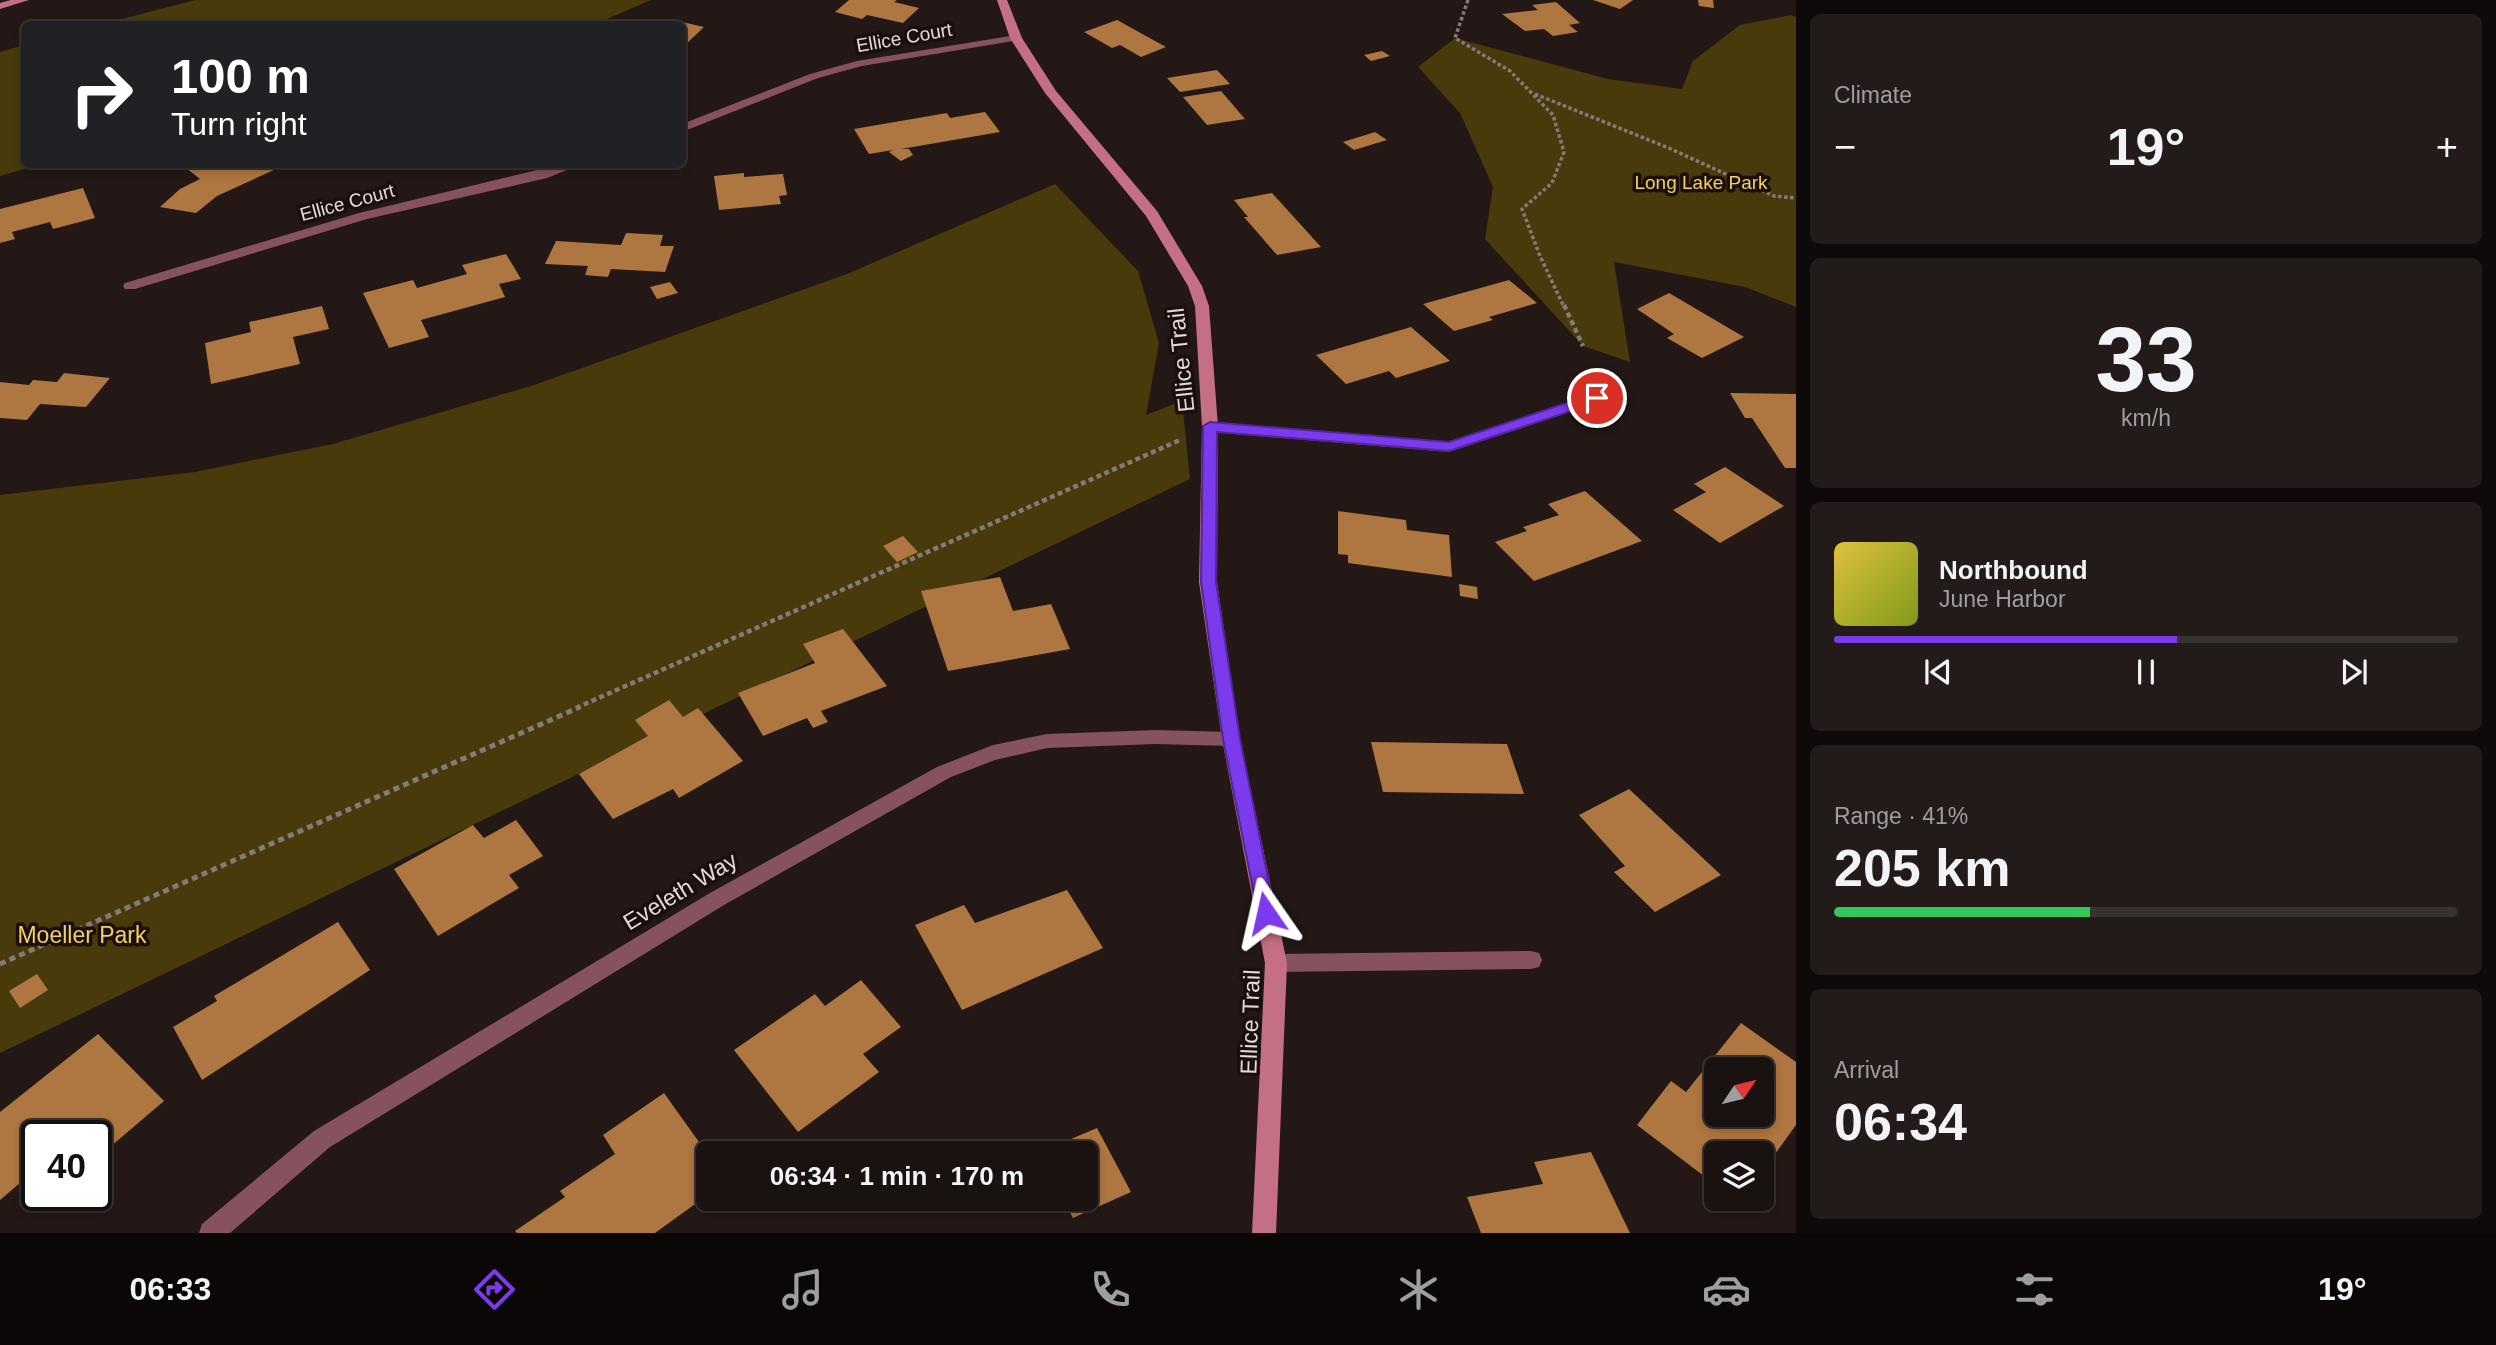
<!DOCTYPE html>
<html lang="en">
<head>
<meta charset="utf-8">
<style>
  body { margin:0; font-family:Helvetica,sans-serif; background:#231b19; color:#f1f3f6; height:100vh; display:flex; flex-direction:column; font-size:26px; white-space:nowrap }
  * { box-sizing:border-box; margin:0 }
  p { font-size:23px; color:#9f9e9f }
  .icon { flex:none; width:38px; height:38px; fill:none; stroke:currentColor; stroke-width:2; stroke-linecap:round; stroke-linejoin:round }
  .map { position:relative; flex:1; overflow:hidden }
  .panel { display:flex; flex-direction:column; gap:14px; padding:14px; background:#0e0a09; width:700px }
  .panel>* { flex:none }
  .top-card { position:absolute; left:21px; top:21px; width:665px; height:147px; border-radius:10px; box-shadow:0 4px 10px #0003,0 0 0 2px #383230; background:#202124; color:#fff; overflow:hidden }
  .needle { width:46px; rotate:55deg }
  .buttons { position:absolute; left:1704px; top:1057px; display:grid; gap:14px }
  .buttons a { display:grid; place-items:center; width:70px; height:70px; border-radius:10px; background:#1a1210; box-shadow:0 4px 10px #0003,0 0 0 2px #383230; font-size:35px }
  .speed { position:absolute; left:21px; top:1120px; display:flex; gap:14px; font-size:35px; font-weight:700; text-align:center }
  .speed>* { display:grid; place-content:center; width:91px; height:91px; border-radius:50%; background:#1a1210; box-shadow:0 4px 10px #0003,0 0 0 2px #383230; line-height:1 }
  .speed .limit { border:4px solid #111; border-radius:10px; background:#fff; color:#111 }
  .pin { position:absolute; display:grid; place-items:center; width:60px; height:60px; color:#fff; margin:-30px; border:4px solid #fff; border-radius:50%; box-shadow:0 2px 7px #0007 }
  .me { position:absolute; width:77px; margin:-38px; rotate:349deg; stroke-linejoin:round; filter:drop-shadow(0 0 5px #0008) }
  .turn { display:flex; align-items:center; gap:24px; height:147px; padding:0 35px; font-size:32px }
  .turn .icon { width:91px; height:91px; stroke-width:2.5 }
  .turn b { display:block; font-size:49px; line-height:60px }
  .big { font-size:52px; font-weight:800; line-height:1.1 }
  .panel .widget { flex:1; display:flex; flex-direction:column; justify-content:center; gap:10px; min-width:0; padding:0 24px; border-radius:10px; background:#231b19 }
  .panel .dial { align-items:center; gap:0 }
  .dial b { font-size:91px; line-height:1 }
  .song { display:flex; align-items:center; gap:21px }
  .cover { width:84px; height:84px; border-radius:10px; background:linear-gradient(135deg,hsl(50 70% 55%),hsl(70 70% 35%)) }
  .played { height:7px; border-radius:4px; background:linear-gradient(90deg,#7c3aed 55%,#383230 55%) }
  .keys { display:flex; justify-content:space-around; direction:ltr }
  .heat { display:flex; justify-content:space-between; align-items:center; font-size:38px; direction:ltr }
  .charge { height:10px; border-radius:5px; background:linear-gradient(90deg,#34c759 41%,#383230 0) }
  .trip { position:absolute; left:696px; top:1141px; width:402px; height:70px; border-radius:10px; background:#1a1210; box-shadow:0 4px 10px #0003,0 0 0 2px #383230; font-weight:800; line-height:70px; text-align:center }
  .dock { display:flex; height:112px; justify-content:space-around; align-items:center; background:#0a0706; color:#9f9e9f }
  .dock .icon { width:49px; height:49px }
  .dock .active { color:#7c3aed }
  .dock b { font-size:32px; color:#f1f3f6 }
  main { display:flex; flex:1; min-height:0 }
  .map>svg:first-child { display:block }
</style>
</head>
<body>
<main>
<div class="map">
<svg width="1796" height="1233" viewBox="0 0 1796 1233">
  <rect width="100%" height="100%" fill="#231815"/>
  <path fill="#483a0b" d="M195,0H651L595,24H103Z
    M1791,15L1796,17V307L1745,287L1614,262L1630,362L1583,346L1485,239L1493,187L1460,113L1418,67L1455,38L1608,79L1682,89L1693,61L1740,25Z
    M24,45V164L38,165L0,176V52Z
    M1055,184L1138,271L1159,343L1146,415L1182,401L1190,479L0,1053V495L195,472L333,444L534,385L847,274Z"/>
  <path fill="#ae7640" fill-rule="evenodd" d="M849,0H897L894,2L919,8L903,23L867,15L862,19L835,12Z
    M1593,0H1633L1620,9Z
    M1698,0H1713L1714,8L1699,6Z
    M1556,2L1580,23L1569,25L1578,32L1553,36L1544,29L1525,31L1502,14L1538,10L1532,5Z
    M672,20L682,22L704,27L682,48V24H668Z
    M1117,20L1166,47L1141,57L1120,45L1112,48L1084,32Z
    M1382,51L1390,56L1371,61L1364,55Z
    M1217,70L1230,84L1180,92L1167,78Z
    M1221,91L1245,119L1207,125L1183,97Z
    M985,112L1000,132L901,149H909L913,155L901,161L889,152L893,150L869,154L854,129L947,113L950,118Z
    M1375,132L1387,140L1354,150L1343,142Z
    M181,164H269L276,169L217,196L196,213L160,207L180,189L200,179Z
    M744,173V177L783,174L787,195L779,196L781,204L719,210L714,176Z
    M83,188L95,218L53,229L50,222L12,232L15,239L0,243V209Z
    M1272,193L1321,247L1277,255L1244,217H1248L1234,200Z
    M626,233L663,235L660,246H674L665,272L611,269L608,277L585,275L588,266L545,264L556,241L621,245Z
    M506,254L521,279L499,284L505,297L421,320L429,337L389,348L363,293L413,280L417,288L467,274L462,265Z
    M1509,280L1537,303L1489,317L1493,320L1454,331L1423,304Z
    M670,282L678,293L657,299L650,287Z
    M1669,293L1744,337L1702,358L1667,338L1674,334L1637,309Z
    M322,306L329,329L293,337L300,364L211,384L205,343L251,332L249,322Z
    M1411,327L1450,361L1396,378L1389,371L1346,384L1316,355Z
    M64,373L110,378L86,407L40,404L27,420L0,418V382L29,385L33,380L57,382Z
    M1730,393L1796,394V468H1785L1752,418H1745Z
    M1725,467L1784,506L1720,543L1673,510L1706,492L1694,484Z
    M1585,491L1642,541L1534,581L1495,542L1527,531L1523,527L1559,515L1548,504Z
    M1338,511L1406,520L1407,530L1449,535L1452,577L1348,563V555L1338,554Z
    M903,536L918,552L897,562L883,546Z
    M1000,577L1013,611L1051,604L1070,649L948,671L921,591Z
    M1459,584L1477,587L1478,599L1460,596Z
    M843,629L887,686L821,711L828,722L813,728L807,718L763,736L738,693L815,663L803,644Z
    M669,700L683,717L698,708L743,761L679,798L673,789L613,819L579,774L648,736L635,720Z
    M1371,742L1507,744L1524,794L1383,792Z
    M1629,789L1721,875L1655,912L1614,872L1625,866L1579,815Z
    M516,820L543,856L509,875L519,888L438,936L394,869L473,825L484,838Z
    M1067,890L1103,948L962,1010L915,925L964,905L975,923Z
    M338,922L370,970L202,1080L173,1027L217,1001L214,996Z
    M37,974L48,990L20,1008L9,991Z
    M861,980L901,1027L863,1054L879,1072L798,1132L734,1050L815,994L825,1006Z
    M1741,1023L1796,1062V1125L1762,1172V1153H1717V1186L1637,1125L1671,1081L1686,1092ZM1717,1069H1762V1115H1717Z
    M98,1034L164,1101L110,1147L95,1132L90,1136H37V1175L33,1172L0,1200V1112Z
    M664,1093L709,1156V1194L655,1233H517L515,1231L565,1197L560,1191L615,1154L603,1135Z
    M1097,1128L1131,1192L1073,1218L1063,1199H1087V1153H1038Z
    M1591,1152L1630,1233H1481L1467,1197L1543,1184L1534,1162Z"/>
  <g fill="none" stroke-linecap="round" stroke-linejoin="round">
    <path stroke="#847b78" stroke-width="3.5" stroke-dasharray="3.5 2.5" stroke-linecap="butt" d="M1468,0L1455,38L1510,71L1553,115L1564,152L1552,183L1522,209L1540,256L1564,307
      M1535,94L1671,149L1774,196L1796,198"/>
    <path stroke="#847b78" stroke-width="4.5" stroke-dasharray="5 3.5" stroke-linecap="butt" d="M1564,305L1583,346
      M576,708L1180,440"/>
    <path stroke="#847b78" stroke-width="5" stroke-dasharray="6 4.5" stroke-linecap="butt" d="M0,964L580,707"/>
    <path fill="#86525d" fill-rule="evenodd" d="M1531,951L1539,953L1542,960L1539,967L1531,969L1276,972L1268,970L1265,963L1268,956L1276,954Z"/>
    <path fill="#86525d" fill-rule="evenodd" d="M1016,35L1020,36V40L862,66L818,78L682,132V124L810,74L857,61Z
      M562,164H582L547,178L367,219L135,289H125L123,286L125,283L359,213Z
      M1597,393L1602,395L1605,398L1602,401L1449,452L1210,432L1202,427L1210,422L1448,442Z
      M1155,730L1231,732L1238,734L1240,739L1238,744L1231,746L1155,744L1047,748L995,760L951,777L724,905L330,1147L230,1233H199L202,1224L314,1131L710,893L937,767L993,745L1047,734Z"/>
    <path fill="#c46f83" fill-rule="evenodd" d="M11,0H29L0,9V3Z
      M997,0H1007L1022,38L1056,91L1157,211L1202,286L1209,306L1218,427L1217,582L1240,739L1287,963L1276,1233H1252L1265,963L1222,739L1199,582L1202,427L1195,306L1188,286L1146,216L1045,93L1010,38Z"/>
  </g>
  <path fill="#7c3aed" stroke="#51269a" stroke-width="2" d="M1597,393L1604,398L1602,401L1449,451L1217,432L1216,582L1240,739L1275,913L1273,919L1266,921L1259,919L1223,739L1201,582L1203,426L1210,422L1449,442Z"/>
  <g text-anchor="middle" stroke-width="7" stroke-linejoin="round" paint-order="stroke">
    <g font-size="19" fill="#e2dad8" stroke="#1a0f0d">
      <text transform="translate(904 37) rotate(-10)" y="7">Ellice Court</text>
      <text transform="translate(347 202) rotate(-15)" y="7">Ellice Court</text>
    </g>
    <g font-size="19" fill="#f2d066" stroke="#1a0f0d">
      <text x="1701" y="189">Long Lake Park</text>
    </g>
    <g font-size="23" fill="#e2dad8" stroke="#1a0f0d">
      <text transform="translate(1181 360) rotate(-96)" y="8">Ellice Trail</text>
      <text transform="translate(680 891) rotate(-31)" y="8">Eveleth Way</text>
      <text transform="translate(1250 1022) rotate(-88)" y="8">Ellice Trail</text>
    </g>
    <g font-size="23" fill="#f2d066" stroke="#1a0f0d">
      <text x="82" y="943">Moeller Park</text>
    </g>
  </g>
</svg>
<div class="buttons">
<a><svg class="needle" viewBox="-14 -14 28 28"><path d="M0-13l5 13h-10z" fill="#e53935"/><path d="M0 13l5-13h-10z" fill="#9f9e9f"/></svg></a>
<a><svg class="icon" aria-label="layers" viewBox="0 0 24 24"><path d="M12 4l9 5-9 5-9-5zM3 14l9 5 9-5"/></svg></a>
</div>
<div class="speed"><div class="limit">40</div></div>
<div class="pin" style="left:1597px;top:398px;background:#d93025"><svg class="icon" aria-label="arrive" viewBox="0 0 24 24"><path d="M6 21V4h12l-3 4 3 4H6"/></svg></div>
<svg class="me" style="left:1266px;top:913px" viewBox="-20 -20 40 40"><path d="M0-17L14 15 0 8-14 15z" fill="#7c3aed" stroke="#fff" stroke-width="4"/></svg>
<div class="trip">06:34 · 1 min · 170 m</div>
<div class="top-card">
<div class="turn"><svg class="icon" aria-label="right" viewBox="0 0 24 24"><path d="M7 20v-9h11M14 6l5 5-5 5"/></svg><div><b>100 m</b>Turn right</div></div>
</div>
</div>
<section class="panel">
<div class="widget"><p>Climate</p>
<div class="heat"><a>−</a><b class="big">19°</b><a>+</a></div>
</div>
<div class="widget dial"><b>33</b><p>km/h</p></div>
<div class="widget">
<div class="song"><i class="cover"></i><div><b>Northbound</b><p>June Harbor</p></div></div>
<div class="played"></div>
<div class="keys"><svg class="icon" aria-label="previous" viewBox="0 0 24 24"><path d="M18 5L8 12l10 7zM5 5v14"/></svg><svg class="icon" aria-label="pause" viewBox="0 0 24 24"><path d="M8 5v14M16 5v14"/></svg><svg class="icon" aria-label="next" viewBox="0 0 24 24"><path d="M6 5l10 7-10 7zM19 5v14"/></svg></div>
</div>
<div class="widget"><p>Range · 41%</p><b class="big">205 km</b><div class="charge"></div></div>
<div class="widget"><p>Arrival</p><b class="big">06:34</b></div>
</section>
</main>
<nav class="dock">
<b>06:33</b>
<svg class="icon active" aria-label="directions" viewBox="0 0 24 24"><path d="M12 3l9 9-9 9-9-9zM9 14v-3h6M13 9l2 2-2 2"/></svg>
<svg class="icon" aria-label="music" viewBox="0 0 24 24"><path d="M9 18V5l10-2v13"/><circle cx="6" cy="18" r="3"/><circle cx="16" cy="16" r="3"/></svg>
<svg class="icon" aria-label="phone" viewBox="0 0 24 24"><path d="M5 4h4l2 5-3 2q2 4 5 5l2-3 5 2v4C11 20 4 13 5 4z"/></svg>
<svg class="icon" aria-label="climate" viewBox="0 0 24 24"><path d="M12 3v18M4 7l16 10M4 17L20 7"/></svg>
<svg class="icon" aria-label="car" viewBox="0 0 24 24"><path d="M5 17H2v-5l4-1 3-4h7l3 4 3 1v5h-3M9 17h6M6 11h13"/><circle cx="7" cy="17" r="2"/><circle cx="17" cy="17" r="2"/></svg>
<svg class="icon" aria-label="filters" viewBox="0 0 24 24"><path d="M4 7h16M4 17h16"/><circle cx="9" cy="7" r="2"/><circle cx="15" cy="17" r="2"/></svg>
<b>19°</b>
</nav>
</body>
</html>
